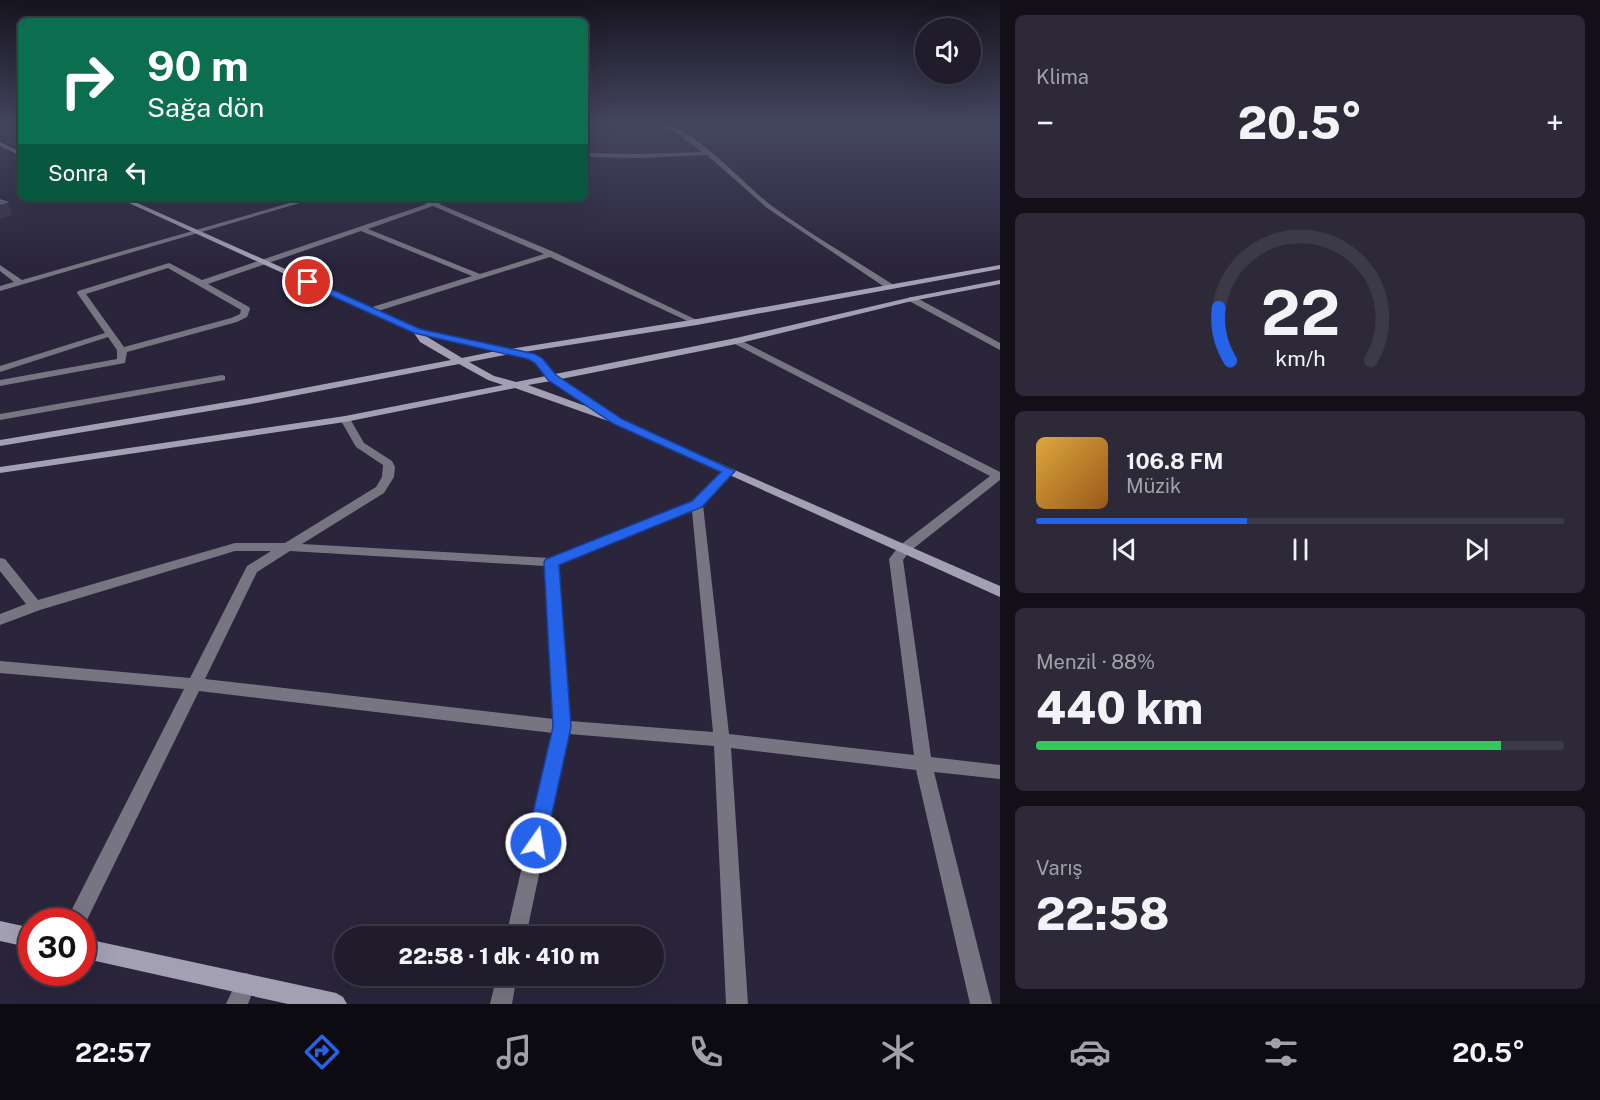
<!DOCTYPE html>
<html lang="tr">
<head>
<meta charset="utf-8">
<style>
  body { margin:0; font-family:"Public Sans",sans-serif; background:#2d2938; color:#f1f3f6; height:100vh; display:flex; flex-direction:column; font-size:22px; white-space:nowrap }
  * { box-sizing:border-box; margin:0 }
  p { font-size:20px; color:#a2a1a9 }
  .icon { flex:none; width:33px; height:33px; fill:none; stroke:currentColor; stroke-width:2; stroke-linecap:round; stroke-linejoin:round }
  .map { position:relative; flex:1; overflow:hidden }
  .sheet { display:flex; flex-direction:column; gap:15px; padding:15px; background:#120f18; width:600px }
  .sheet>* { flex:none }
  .guide { position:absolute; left:18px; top:18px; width:570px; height:183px; border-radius:9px; box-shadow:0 6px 24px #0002,0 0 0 2px #3d3a48; background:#0b6e4f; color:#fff; overflow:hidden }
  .fabs { position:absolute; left:915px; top:18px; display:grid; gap:12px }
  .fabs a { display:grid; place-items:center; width:66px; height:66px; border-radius:50%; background:#201c2c; box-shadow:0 6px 24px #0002,0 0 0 2px #3d3a48; font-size:30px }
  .speed { position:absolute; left:18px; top:908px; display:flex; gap:12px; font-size:30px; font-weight:700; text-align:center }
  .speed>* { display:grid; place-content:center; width:78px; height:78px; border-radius:50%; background:#201c2c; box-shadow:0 6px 24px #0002,0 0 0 2px #3d3a48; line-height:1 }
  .speed .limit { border:9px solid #d22; background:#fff; color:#111 }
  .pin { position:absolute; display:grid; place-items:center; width:51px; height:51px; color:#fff; margin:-26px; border:3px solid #fff; border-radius:50%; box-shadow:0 2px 6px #0007 }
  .me { position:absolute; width:66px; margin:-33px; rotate:13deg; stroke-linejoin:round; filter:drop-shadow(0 0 4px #0008) }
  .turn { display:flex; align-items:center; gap:21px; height:126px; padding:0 30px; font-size:27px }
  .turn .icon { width:78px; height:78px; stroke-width:2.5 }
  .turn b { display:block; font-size:42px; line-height:51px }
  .then { display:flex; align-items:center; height:57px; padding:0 30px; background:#0003; gap:12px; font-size:22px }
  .big { font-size:45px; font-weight:800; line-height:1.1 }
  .sheet .widget { flex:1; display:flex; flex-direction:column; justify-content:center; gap:9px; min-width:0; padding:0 21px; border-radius:9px; background:#2d2938 }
  .sheet .dial { align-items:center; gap:0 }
  .dial svg { height:156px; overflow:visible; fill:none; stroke:#3d3a48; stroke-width:7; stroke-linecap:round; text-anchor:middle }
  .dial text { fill:#f1f3f6; stroke:none }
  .song { display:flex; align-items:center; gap:18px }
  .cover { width:72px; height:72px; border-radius:9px; background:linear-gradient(135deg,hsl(40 70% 55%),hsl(30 70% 35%)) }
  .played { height:6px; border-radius:3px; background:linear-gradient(90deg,#2563eb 40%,#3d3a48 40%) }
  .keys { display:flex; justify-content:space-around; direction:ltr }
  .heat { display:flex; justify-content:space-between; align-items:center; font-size:33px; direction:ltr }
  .charge { height:9px; border-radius:4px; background:linear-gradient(90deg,#34c759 88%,#3d3a48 0) }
  .trip { position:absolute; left:334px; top:926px; width:330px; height:60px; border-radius:30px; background:#201c2c; box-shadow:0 6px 24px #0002,0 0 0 2px #3d3a48; font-weight:800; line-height:60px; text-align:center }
  .tabs { display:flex; height:96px; justify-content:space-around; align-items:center; background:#0d0b12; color:#a2a1a9 }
  .tabs .icon { width:42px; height:42px }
  .tabs .active { color:#2563eb }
  .tabs b { font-size:27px; color:#f1f3f6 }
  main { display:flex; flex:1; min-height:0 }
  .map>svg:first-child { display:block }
</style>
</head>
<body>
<main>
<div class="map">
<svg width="1000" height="1004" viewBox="0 0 1000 1004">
  <rect width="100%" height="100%" fill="#2a253b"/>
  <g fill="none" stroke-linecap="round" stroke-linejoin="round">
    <path fill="#777581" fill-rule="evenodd" d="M657,123C691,123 744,185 772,206C810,234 852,258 892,284V288H886L767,208L707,155L639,158L585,157V153L639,154L702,152L672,130Z
      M307,198H317L0,291V286L14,282L0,271V265L22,280Z
      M411,198C418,198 425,202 433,202C439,202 447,198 454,198L439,204L554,252L701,322L694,324L550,257L375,312H369V308L472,276L361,231L208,284L249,307L250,309L247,317L237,322L127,352L125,363L0,386V380L117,359V350L108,337L0,372V366L105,333L77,293L78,291L169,263L202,280L427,204ZM433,206L544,254L480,274L368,229ZM168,268L241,310L240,314L231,318L124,347L86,294Z
      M909,297H915L1000,343V350L909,301Z
      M736,338L1000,472V480L909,552L903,560L931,757L1000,765V779L934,772L992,1004H970L916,770L731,748L748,1004H726L714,746L569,734L526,936H506L553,733L199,691L83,928L82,921H66L184,689L0,673V661L190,678L247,566L271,551H235L40,610L0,625V614L26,604L0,571V558L5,559L38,600L235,543H285L376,487L382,477L383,465L356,447L340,419L345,416L349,417L364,443L392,461L395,467L394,477L384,493L302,544L550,558L693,501L725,469H733L735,471L733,473L703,505L729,734L914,755L889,559L899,546L990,476L733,343V339ZM692,511L713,732L570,721L558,564ZM290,551L545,566L554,719L205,679L257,572Z
      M222,375L225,376V380L0,420V414Z
      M246,973L253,976L256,983L248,1004H226L239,976Z
      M497,975H517L512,1004H490Z"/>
    <path fill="#a4a0b3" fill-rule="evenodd" d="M0,142L21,152V156L0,146Z
      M118,198H126L420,329L510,349L697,319L1000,265V269L697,325L524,352L542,358L555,374L736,338L912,297L1000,280V284L912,301L736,344L561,379L604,407L605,409L602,412L1000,586V597L614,423L515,388L345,422L0,473V467L345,416L503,385L488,380L459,364L251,404L0,446V440L251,398L451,360L420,342L414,333ZM424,335L496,351L462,358ZM510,354L536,362L546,376L516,382L494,376L469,362ZM551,381L591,408L528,385Z
      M0,921L32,928V948L0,941Z
      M82,938L336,993L343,997L347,1004H288L82,958Z"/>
  </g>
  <path fill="#373249" d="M7,202L12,215L0,219V204Z"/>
  <path fill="#5b576d" stroke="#716d82" stroke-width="1.5" d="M0,200L7,202L0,204Z"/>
  <linearGradient id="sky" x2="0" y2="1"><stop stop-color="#171420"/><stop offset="0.47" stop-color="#444660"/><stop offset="1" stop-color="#444660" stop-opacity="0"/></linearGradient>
  <rect width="1000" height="264" fill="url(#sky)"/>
  <path fill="#2563eb" stroke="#184099" stroke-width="1.5" d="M305,280H311L420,329L535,354L542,358L556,375L622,419L735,471L702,507L559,565L571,727L544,850L536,853L529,850L526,843L553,727L544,562L546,559L692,501L721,472L614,424L548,380L535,363L528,359L414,333L305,284Z"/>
</svg>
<div class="fabs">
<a><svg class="icon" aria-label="sound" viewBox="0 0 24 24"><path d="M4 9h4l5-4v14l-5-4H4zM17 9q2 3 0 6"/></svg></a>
</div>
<div class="speed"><div class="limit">30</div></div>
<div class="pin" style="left:308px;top:282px;background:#d93025"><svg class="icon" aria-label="arrive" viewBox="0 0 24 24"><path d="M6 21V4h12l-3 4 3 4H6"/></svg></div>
<svg class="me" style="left:536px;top:843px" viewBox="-20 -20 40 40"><circle r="17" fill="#2563eb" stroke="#fff" stroke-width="3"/><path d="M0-11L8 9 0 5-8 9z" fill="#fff"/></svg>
<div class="trip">22:58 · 1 dk · 410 m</div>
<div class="guide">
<div class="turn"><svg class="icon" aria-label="right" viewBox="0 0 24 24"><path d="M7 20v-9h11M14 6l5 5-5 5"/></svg><div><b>90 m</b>Sağa dön</div></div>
<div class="then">Sonra<svg class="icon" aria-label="left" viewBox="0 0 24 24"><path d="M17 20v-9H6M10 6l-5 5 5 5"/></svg></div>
</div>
</div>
<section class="sheet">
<div class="widget"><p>Klima</p>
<div class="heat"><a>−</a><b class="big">20.5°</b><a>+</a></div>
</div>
<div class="widget dial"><svg viewBox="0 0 100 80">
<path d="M14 69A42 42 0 1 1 86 69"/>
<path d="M14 69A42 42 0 0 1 8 42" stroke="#2563eb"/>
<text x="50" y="56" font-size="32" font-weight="700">22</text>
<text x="50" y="72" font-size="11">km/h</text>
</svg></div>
<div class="widget">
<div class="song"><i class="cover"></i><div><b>106.8 FM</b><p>Müzik</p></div></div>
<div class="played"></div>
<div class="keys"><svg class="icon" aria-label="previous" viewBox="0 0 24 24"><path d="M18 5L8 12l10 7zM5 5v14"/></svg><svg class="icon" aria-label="pause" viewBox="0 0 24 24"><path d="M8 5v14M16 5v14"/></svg><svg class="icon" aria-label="next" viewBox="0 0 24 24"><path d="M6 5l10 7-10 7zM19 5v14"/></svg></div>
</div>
<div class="widget"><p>Menzil · 88%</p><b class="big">440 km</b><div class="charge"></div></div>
<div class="widget"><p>Varış</p><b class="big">22:58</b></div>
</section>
</main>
<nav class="tabs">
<b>22:57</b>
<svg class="icon active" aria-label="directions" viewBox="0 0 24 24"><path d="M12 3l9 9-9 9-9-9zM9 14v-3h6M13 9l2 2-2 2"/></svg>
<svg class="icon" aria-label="music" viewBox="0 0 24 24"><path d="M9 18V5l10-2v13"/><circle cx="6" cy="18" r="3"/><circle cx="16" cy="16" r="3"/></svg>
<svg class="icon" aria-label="phone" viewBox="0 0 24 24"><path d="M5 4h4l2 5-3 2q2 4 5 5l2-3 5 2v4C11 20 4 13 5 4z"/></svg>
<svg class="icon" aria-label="climate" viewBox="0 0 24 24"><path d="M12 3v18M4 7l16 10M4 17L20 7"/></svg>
<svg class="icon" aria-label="car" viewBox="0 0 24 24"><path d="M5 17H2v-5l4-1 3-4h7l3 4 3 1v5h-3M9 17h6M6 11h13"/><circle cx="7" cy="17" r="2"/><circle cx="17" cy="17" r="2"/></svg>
<svg class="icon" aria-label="filters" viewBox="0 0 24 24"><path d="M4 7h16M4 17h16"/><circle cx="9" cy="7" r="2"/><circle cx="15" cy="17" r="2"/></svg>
<b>20.5°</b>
</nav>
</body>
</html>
